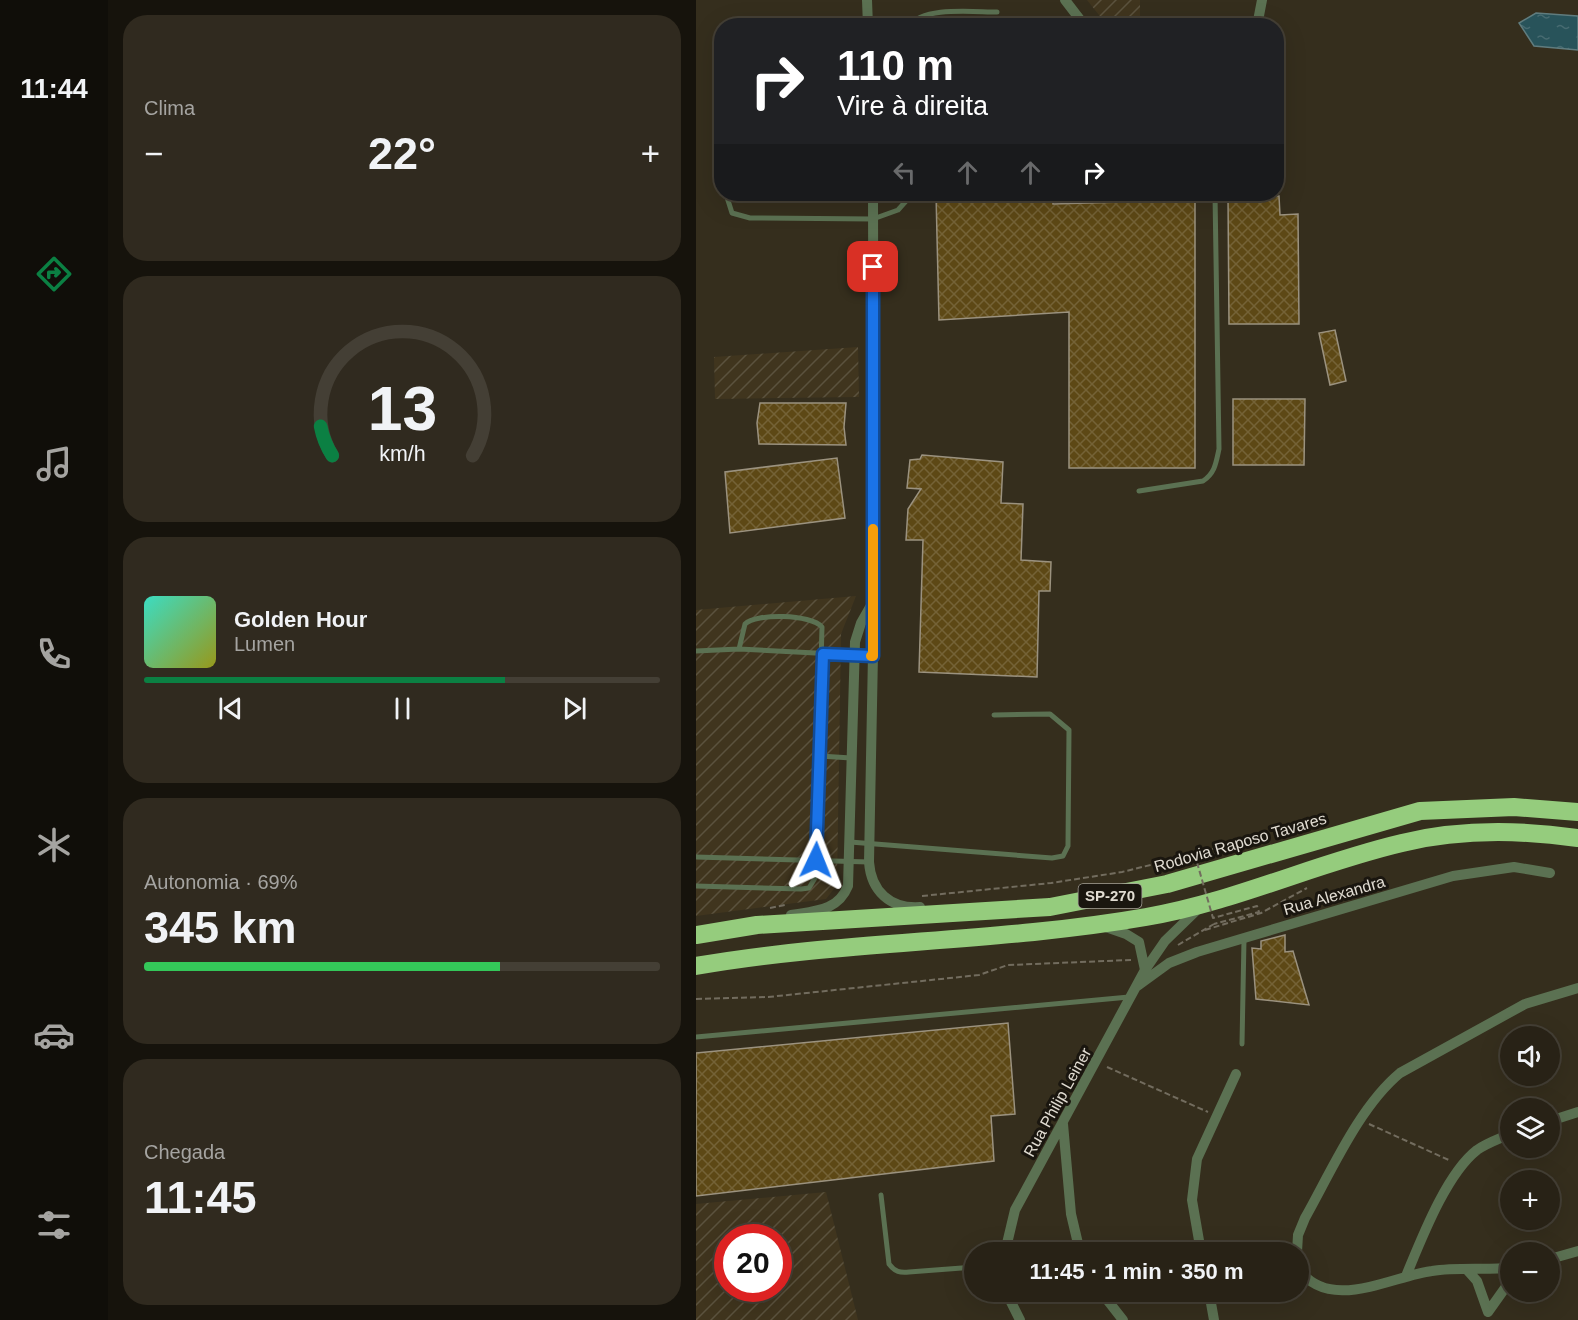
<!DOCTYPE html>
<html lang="pt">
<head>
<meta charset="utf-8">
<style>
  body { margin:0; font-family:Arial,sans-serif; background:#302a1f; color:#f1f3f6; height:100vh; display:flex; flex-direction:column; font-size:22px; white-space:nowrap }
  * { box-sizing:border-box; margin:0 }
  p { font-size:20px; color:#a5a4a1 }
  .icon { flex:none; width:33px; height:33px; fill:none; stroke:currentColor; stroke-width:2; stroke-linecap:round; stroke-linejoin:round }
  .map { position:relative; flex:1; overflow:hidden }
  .drawer { display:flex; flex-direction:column; gap:15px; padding:15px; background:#16130c; width:588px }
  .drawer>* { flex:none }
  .guide { position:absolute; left:18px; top:18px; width:570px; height:183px; border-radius:24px; box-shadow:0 6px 24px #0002,0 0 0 2px #443f35; background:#202124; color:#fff; overflow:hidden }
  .fabs { position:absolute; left:804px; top:1026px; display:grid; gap:12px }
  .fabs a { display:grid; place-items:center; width:60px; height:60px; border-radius:50%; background:#282216; box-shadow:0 6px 24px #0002,0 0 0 2px #443f35; font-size:30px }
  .speed { position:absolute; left:18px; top:1224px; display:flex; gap:12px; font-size:30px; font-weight:700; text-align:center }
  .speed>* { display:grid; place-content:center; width:78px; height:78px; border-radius:50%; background:#282216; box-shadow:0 6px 24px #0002,0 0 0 2px #443f35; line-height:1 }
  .speed .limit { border:9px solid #d22; background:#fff; color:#111 }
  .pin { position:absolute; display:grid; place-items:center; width:51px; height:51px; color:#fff; margin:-26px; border-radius:12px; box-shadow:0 3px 9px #0006 }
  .me { position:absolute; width:66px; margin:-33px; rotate:2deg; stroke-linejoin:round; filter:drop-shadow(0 0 4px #0008) }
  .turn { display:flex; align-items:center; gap:21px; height:126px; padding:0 24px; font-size:27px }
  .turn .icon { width:78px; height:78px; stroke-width:2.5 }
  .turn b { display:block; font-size:42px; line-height:51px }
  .lanes { display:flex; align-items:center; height:57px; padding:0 24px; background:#0003; justify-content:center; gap:30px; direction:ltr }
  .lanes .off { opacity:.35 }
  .big { font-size:45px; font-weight:600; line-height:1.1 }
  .drawer .card { flex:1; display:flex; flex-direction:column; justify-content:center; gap:9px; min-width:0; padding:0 21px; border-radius:24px; background:#302a1f }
  .drawer .dial { align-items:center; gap:0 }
  .dial svg { height:156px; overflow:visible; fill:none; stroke:#443f35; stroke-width:7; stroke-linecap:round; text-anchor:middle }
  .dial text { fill:#f1f3f6; stroke:none }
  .song { display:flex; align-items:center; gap:18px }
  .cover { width:72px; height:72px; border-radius:9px; background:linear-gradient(135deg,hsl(170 70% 55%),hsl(60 70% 35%)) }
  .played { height:6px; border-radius:3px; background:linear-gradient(90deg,#0b8043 70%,#443f35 70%) }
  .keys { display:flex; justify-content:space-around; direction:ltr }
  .heat { display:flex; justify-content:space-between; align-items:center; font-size:33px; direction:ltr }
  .charge { height:9px; border-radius:4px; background:linear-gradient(90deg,#34c759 69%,#443f35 0) }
  .trip { position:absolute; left:268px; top:1242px; width:345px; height:60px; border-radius:30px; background:#282216; box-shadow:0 6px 24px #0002,0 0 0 2px #443f35; font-weight:600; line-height:60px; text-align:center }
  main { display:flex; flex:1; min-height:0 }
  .tab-bar { display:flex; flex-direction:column; width:108px; justify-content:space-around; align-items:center; background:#100e09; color:#a5a4a1 }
  .tab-bar .icon { width:42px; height:42px }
  .tab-bar .selected { color:#0b8043 }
  .tab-bar b { font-size:27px; color:#f1f3f6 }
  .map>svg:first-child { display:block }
</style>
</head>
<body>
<main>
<nav class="tab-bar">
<b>11:44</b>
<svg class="icon selected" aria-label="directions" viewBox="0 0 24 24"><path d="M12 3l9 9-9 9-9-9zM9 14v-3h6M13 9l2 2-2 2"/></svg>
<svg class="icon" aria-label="music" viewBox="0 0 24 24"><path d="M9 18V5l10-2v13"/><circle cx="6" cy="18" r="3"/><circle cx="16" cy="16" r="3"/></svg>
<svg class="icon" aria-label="phone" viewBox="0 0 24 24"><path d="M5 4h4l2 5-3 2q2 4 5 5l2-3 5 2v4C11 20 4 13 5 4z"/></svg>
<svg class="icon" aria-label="climate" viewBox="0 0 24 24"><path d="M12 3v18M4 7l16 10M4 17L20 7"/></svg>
<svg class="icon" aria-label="car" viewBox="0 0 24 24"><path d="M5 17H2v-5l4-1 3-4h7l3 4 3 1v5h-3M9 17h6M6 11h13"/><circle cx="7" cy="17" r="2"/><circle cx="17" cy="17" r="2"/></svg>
<svg class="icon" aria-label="filters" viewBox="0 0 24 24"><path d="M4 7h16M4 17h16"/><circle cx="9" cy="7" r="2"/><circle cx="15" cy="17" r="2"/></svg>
</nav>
<section class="drawer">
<div class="card"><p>Clima</p>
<div class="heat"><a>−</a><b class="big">22°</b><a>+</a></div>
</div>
<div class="card dial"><svg viewBox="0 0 100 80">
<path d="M14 69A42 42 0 1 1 86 69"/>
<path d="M14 69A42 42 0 0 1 8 54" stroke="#0b8043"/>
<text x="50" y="56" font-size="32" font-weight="700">13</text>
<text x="50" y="72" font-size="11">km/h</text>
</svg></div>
<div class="card">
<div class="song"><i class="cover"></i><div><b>Golden Hour</b><p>Lumen</p></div></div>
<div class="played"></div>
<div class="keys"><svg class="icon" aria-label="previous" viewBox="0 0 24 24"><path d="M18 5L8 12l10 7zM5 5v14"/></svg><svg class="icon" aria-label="pause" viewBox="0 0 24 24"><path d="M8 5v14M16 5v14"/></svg><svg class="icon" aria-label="next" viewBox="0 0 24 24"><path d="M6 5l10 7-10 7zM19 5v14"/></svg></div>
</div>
<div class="card"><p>Autonomia · 69%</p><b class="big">345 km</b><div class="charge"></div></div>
<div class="card"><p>Chegada</p><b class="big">11:45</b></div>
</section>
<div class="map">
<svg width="882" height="1320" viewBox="0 0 882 1320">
  <defs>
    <pattern id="industrial-furrows" width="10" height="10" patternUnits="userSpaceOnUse" patternTransform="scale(1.5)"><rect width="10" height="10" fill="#40351e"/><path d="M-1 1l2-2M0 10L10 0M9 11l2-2" fill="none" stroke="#5b523e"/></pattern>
    <pattern id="water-ripples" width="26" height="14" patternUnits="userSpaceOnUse" patternTransform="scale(1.5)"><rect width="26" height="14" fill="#28535a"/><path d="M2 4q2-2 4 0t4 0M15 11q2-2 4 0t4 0" fill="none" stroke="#476b71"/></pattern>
    <pattern id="building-cross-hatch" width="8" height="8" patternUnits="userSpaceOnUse" patternTransform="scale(1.5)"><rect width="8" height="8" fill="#5d4815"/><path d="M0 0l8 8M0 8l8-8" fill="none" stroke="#746236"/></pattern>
  </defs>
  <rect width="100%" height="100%" fill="#352e1d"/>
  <path fill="url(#industrial-furrows)" fill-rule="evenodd" d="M391,0H444V25H411Z
    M162,347L163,397L19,399L18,357Z
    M160,596L145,634L141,885L130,899L0,916V610Z
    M130,1192L162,1320H0V1204ZM32,1238H82V1288H32Z"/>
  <path fill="url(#water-ripples)" stroke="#607c7e" stroke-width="1.5" d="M840,13L882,16V50L838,46L823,23Z"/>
  <path fill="url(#building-cross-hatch)" stroke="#9b927f" stroke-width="1.5" d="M240,194H356L357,204L499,200V468H373V312L243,320Z
    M532,196H583L584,215L602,214L603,324H533Z
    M639,330L650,381L634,385L623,333Z
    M537,399H609L608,465H537Z
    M64,403H150L148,427L150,445L63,444L61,423Z
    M226,455L307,462L305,503L327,504L325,560L355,562L354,591H343L341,677L223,672L227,540H210L212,509L225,489L211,488L214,460L224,459Z
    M141,458L149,518L34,533L29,472Z
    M589,935V952L597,951L613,1005L560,999L556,948L565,949V941Z
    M312,1023L319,1114L295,1116L298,1161L0,1196V1053Z"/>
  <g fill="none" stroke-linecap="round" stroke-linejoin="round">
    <path stroke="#726c5e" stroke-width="2" stroke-dasharray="6 3" stroke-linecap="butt" d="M226,896L355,883L426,872L499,854
      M74,908L89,905
      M509,930L565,913L611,888
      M482,945L518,924
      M0,999L72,997L283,975L312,965L435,960
      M411,1067L512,1112
      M673,1124L755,1161"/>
    <path stroke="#5b7152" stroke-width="5" d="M213,26C227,6 277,12 301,12
      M30,194L36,213L54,218L177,219L202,210L210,201L212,194
      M443,491L507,481C519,473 520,463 523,449L519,194
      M0,651L43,649L158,655
      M124,756L155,758
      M154,842L356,858L367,856L372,846L373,730L354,714L298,715
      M0,857L173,862
      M0,886L105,889L113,888L119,878L126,627C115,614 60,613 49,624L43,649
      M0,1037L433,997
      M546,1044L548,939
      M185,1195L193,1264C199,1272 204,1273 213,1272L279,1267"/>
    <path stroke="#5b7152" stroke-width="10" d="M171,0L172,26
      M369,0L389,26
      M561,26L566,0
      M177,194L178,602L173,862C175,891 194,909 224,907
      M95,915C119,911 142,911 152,886L159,642L165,623L177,602
      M407,926L430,934L443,942L449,970
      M440,987L473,963L501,952L757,876L818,867L854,873
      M854,1121L882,1112
      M367,1124L375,1214L384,1252
      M309,1252L319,1210L449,970L469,941L503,908
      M505,1252L496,1200L501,1159L540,1074
      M601,1252L602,1235L609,1218C635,1172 663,1107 704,1073L829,1004L882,988
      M854,1259L882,1251
      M603,1269C633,1313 696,1276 736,1271C760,1267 789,1270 814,1268
      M772,1271L781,1281L792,1312L814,1281
      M710,1276C725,1240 750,1174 781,1150C791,1143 803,1139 814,1134
      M310,1292L324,1320
      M405,1292L427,1320
      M513,1292L518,1320"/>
    <path stroke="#95cc7d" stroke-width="18" d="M0,935L61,925L354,907L471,884L724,811L818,807L882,812
      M0,966C149,940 301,943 450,917C538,902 620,863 706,843C763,829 825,830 882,838"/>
    <path stroke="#726c5e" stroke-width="2" stroke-dasharray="6 3" stroke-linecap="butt" d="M499,854L542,842L544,847L500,859L517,918L561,906L563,912L518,924"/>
  </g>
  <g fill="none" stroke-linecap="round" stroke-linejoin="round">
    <defs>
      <path id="route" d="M120,860L127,654L177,656V267"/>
    </defs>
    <use href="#route" stroke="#114b97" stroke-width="15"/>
    <use href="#route" stroke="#1a73e8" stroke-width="10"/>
    <path stroke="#f59e0b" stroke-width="10" d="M175,656H177V529"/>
  </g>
  <g text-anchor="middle" stroke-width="6" stroke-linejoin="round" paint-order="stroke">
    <rect fill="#1a160f" stroke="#a5a198" stroke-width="1.5" x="382.5" y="884" width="63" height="24" rx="4.5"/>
    <g font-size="15" font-weight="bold" fill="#e1dcd2">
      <text x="414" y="901">SP-270</text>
    </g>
    <g font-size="16" fill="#e1dcd2" stroke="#1a160f">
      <text transform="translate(544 842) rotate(-16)" y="6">Rodovia Raposo Tavares</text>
      <text transform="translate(638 895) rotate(-16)" y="6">Rua Alexandra</text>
      <text transform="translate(361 1102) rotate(-61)" y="6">Rua Philip Leiner</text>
    </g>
  </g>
</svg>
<div class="fabs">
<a><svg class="icon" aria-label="sound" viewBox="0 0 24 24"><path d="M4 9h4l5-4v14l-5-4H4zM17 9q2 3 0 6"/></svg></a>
<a><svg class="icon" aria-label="layers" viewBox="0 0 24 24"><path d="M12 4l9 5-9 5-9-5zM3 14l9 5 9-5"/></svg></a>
<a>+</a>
<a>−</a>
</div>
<div class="speed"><div class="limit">20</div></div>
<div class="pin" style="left:177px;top:267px;background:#d93025"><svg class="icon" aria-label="arrive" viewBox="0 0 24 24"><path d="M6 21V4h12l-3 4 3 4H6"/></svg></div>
<svg class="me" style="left:120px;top:860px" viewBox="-20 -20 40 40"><path d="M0-17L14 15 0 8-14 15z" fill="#1a73e8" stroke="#fff" stroke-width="4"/></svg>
<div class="trip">11:45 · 1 min · 350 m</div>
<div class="guide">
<div class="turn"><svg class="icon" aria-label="right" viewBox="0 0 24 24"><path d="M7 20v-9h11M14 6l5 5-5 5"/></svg><div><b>110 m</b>Vire à direita</div></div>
<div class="lanes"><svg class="icon off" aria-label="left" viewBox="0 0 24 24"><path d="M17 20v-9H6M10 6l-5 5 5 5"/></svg><svg class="icon off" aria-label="ahead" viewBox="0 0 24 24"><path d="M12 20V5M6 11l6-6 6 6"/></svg><svg class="icon off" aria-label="ahead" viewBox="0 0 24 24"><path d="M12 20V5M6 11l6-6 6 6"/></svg><svg class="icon" aria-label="right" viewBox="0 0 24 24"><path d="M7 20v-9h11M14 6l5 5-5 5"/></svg></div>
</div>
</div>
</main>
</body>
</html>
